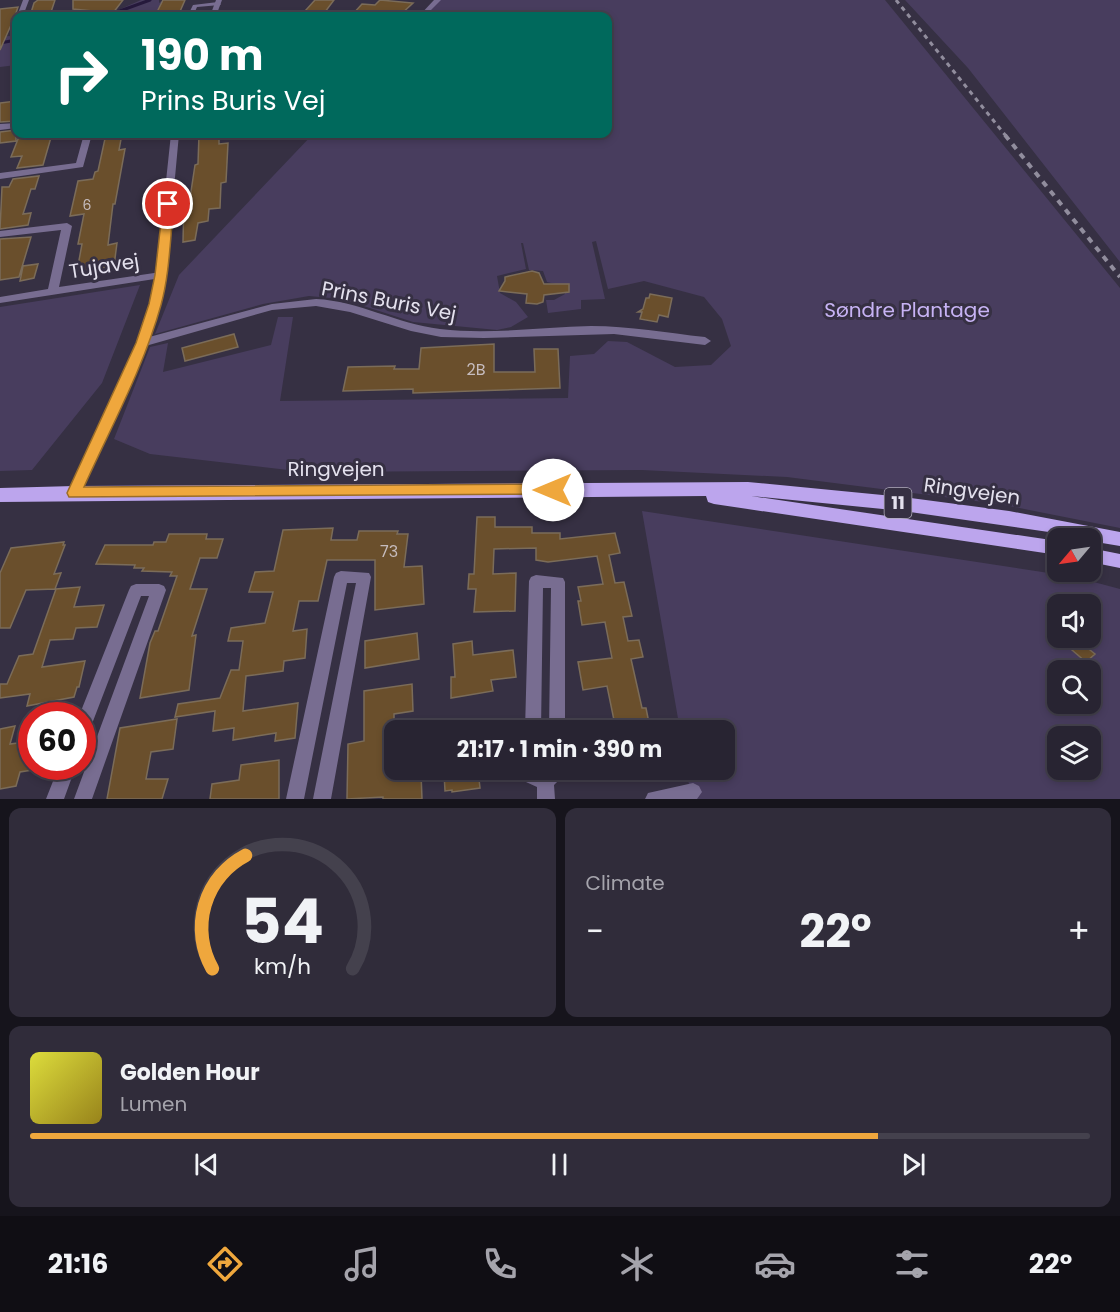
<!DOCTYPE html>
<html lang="en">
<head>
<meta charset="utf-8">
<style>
  body { margin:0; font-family:Poppins,sans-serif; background:#302c3a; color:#f1f3f6; height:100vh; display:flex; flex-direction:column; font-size:22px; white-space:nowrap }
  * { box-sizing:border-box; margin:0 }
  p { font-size:20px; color:#a5a4ac }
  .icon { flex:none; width:33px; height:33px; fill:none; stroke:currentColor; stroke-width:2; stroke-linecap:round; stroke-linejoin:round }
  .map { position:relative; height:799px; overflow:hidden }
  .panel { display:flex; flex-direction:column; gap:9px; padding:9px; background:#16141c; flex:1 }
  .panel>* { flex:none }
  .guide { position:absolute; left:12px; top:12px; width:600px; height:126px; border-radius:12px; box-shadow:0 3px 9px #0003,0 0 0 2px #44414d; background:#00695c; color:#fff; overflow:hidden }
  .needle { width:39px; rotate:241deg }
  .buttons { position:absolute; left:1047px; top:528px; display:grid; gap:12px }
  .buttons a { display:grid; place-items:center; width:54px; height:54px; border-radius:12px; background:#282432; box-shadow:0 3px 9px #0003,0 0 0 2px #44414d; font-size:30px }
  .speed { position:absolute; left:18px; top:702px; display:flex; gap:12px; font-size:30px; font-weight:700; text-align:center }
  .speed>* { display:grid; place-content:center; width:78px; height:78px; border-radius:50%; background:#282432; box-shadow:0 3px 9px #0003,0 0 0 2px #44414d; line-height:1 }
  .speed .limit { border:9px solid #d22; background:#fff; color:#111 }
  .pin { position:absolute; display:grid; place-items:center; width:51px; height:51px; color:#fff; margin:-26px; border:3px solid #fff; border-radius:50%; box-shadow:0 2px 6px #0007 }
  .me { position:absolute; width:66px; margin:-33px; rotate:270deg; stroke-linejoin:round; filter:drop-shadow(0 0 4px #0008) }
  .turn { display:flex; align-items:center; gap:21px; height:126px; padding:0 30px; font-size:27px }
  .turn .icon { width:78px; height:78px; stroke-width:2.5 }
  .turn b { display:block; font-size:42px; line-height:51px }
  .big { font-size:45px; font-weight:700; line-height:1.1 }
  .panel .widget { flex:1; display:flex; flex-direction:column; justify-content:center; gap:9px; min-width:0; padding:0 21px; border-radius:12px; background:#302c3a }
  .panel .dial { align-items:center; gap:0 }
  .dial svg { height:156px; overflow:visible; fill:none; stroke:#44414d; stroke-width:7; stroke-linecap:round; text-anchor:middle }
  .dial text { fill:#f1f3f6; stroke:none }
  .song { display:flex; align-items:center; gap:18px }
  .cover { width:72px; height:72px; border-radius:9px; background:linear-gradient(135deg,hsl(60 70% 55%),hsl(50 70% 35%)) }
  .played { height:6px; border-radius:3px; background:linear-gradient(90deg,#efa73d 80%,#44414d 80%) }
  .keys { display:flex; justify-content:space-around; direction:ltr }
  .heat { display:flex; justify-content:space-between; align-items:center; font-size:33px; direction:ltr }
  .panel .tiles { flex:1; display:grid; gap:9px; grid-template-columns:1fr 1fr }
  .widget:last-child { grid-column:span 2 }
  .trip { position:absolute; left:384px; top:720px; width:351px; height:60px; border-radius:12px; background:#282432; box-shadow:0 3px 9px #0003,0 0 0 2px #44414d; font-weight:700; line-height:60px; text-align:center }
  .dock { display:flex; height:96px; justify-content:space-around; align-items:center; background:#100e14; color:#a5a4ac }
  .dock .icon { width:42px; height:42px }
  .dock .selected { color:#efa73d }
  .dock b { font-size:27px; color:#f1f3f6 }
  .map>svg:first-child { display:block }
</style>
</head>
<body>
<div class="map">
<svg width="1120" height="799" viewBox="0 0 1120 799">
  <rect width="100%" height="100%" fill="#363043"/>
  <path fill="#483d5e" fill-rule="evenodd" d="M141,0H159V3L162,1L155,16H98L107,15Z
    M440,0H885L1120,288V528L999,504L787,477L642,470L305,472L150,454L114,439L150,347L168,343L163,372L271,345L278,317H293L280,401L568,398L570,356L594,354L608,341L627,342L675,367L711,365L731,346L722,319L704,297L644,281L608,289L596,241L592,242L605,299L581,300V309L548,313L546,300H554L565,294L564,286L547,282L543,271L529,270L523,243H521L526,269L497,276L500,293L516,302L528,317L511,327L497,330L413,322L342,299L309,296L263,304L155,334L179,275L313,134H608V16H424Z
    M905,0H1120V262L968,68Z
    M9,36L16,37V65L0,67V37Z
    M140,285L102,383L32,470L0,471V307Z
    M642,511L1075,577L1120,589V799H692L686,770H724V730H680ZM1058,604H1090V638H1058ZM1058,670H1090V704H1058ZM1058,736H1090V770H1058Z"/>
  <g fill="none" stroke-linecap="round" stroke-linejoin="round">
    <path stroke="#25193b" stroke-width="3" d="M106,16L150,0
      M0,43L16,40"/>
  </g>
  <path fill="#6a4f2c" stroke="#7b6c59" stroke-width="1.5" d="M38,0H55L50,15L30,16L34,3Z
    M73,0H123L113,13L73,9Z
    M163,0H185L178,16H155Z
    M315,0H334L325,12L305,11Z
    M380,0L413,3L399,16L352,15L362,4L375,5Z
    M18,7L15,16L0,50V9Z
    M16,101V121L0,122V103Z
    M16,130V141L0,143V132Z
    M20,134H52L43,165L17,168L22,156L11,157Z
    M106,134H122L119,150L125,149L115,204H113L108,245L117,243L114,266L77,271L82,244H78L84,214L70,216L78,181L93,179L95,172L98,171Z
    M199,134H219V144L228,143L226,182L221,183L220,208L209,209L208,221L198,223L195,240L183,242L184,199L190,198L195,165L198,164Z
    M39,176L35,189H31L23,214L31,213L28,225L0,229L2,187H9L13,179Z
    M31,237L19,277L0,280V239Z
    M38,264L34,278L20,281L23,266Z
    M532,271L539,273L544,284H569V292L544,295L543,302L537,304L526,303L527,294L499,291L505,281V277Z
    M650,294L672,298L668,317L659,315L657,322L640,319L642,312H638L643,309L646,298H649Z
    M234,334L238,347L185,361L182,348Z
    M494,344V372H535L534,349H558L560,388L413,393V389L343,391L348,367L395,366L394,369H419L421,348Z
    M477,517H495V527H532V533H560V539L615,533L620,553L609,555L615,583L624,582L632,616L623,617L628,641L639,640L643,657L631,659L642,708H646L649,723L643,724L645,730H616L607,686L583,690L578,662L612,658L605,622L582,625L578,601H581L578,587L603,584L597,556L548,562L536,560V548L494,549L493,574L516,573L515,611L474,612L476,589H468L469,574H474Z
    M333,528L331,540H357L359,531H398L397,534H408L404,567L422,566L424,604L375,610V560H327L318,601H299L293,631L307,629L305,658L284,661L283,671L246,676L243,711L298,703L295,738L275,741L276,733L233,740L234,728L213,731L215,711L175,717L178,704L220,698L231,670H239L243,641H228L231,628L265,623L273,592H249L255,572L274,571L283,530Z
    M169,534H207L206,539H223L217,558H200L190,589H207L192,636L196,635L189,690L140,698L150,643L155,631H158L177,576H170L172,572L142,571L144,568H134L135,565L96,564L105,545H153L154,542H166Z
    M64,542L63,545H65L54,574L61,573L55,589L26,590L10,628H0V573L11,548Z
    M80,587L74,607L104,605L97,627L76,628L73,639L50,640L42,667L85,661L79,687H77L74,697L27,706L30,694L0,698V684H7L19,656L33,654L56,589Z
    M417,633L419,659L365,668V641Z
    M1072,638H1075L1095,654L1086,662L1065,644Z
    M472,641L473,655L513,650L516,677L491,680L493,691L451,698V677H455L453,644Z
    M412,684L413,711L394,714V770H401V777L421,773L422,799H383V797L347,799L348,744L364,741V691Z
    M177,719L173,749L151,752L146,779H168L162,799H107L120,728Z
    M15,726L10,744L32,741V770L20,772L16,786L0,789V729Z
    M279,760V799H210L212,784L239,780L241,765Z
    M450,770H478L480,788L452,792V790L445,791L444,773L451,772Z"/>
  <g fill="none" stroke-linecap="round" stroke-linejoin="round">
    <path fill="#786d91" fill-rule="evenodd" d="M218,2L221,4L220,5L197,7L193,16L188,15L193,5Z"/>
    <path fill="#786d91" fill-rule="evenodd" d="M23,0H29L23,16H17Z
      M434,0H441L425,16H419Z
      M255,14H294L297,16H252Z
      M0,124L16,123V128L0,130Z
      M84,134H92L83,167L0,179V173L76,163Z
      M67,223L72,226L59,287L161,272L166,275L161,278L0,303V297L48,289L61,230L0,237V231Z
      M316,299C359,301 397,324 440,329C490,335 541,327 591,326C630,326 667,333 705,337L711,341L705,345L614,334L484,338L441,337L411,331L350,312L316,306L272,310L142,347L136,343L138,340L272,304Z
      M341,571L369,573L371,577L331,799H313L356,583H347L304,799H286L334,577L336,573Z
      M536,575L563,578L565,582V730H549L551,588H543L541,730H525L529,581L531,577Z
      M136,584H159L164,586L166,590L92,799H74L149,596H141L90,729L88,735L82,737V716H79L129,590L131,586Z
      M59,766H76L64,799H46Z
      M524,770H540L543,772L546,770H565L563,776L554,785L555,799H537V787L526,782Z
      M693,783L699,786L702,792L697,799H645L648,793Z"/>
    <path fill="#786d91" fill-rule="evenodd" d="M216,0H222L216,16H210Z
      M171,134H179L166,275L160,304L148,343L81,493L79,497L74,498L69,497L67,493L136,343L150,304L156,275Z"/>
    <path fill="#bca5ed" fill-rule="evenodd" d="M748,482L903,497L1009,511L1120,532V546L1090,541V538L903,511L751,496L1058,541V555L714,504L708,502L706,496L0,502V488L74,486Z
      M1090,548L1120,554V568L1090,562Z"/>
    <path stroke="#918d9d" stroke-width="3" stroke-dasharray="4.5 4.5" stroke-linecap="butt" d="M896,0L1006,136"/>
    <path stroke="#918d9d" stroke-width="4" stroke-dasharray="6 6" stroke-linecap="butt" d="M1005,135L1120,277"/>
  </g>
  <path fill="#efa73d" stroke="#9b6d28" stroke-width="1.5" d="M168,201L174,204C170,238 170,272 161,305C144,367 111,427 84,487L553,484L558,486L560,490L558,494L69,497L67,493L136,343L149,304L155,275L163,204Z"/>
  <g text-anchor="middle" stroke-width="6" stroke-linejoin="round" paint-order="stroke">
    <g font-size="14" fill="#c6bcbe">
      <text x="87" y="210">6</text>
    </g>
    <g font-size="16" fill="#c6bcbe">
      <text x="476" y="375">2B</text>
      <text x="389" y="557">73</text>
    </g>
    <rect fill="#363043" stroke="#b0acbb" stroke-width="1.5" x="884.5" y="488" width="27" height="30" rx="4.5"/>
    <g font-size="18" font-weight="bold" fill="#e4e1ee">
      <text x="898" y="509">11</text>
    </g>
    <g font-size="20" fill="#e4e1ee" stroke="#363043">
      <text transform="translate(104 266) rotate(-9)" y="7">Tujavej</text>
      <text transform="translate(389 301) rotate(11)" y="7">Prins Buris Vej</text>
      <text x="336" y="476">Ringvejen</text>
      <text transform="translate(972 491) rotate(8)" y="7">Ringvejen</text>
    </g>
    <g font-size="20" fill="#c7b3f4" stroke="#363043">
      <text x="907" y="317">Søndre Plantage</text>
    </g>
  </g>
</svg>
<div class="buttons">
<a><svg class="needle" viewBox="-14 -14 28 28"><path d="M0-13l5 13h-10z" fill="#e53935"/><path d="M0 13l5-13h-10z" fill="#a5a4ac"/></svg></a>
<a><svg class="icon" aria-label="sound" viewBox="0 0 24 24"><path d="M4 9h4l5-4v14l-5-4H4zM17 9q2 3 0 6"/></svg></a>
<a><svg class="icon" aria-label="search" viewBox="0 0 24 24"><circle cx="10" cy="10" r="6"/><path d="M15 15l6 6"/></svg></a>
<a><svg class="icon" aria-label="layers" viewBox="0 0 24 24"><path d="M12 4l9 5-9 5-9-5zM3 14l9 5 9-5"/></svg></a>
</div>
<div class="speed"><div class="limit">60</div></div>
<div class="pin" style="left:168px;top:204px;background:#d93025"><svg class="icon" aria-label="arrive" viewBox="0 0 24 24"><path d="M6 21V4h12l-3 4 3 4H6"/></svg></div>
<svg class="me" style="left:553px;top:490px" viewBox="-20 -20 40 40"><circle r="19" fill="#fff"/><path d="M0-13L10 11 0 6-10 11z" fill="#efa73d"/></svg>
<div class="trip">21:17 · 1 min · 390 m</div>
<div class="guide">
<div class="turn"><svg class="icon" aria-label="right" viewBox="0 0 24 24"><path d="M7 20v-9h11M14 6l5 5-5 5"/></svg><div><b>190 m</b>Prins Buris Vej</div></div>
</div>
</div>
<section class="panel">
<div class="tiles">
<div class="widget dial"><svg viewBox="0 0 100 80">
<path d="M14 69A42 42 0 1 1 86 69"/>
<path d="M14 69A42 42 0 0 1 31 11" stroke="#efa73d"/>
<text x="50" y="56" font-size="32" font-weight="700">54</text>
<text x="50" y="72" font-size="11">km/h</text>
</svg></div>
<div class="widget"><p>Climate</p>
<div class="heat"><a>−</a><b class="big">22°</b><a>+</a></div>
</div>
<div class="widget">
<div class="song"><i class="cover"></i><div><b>Golden Hour</b><p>Lumen</p></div></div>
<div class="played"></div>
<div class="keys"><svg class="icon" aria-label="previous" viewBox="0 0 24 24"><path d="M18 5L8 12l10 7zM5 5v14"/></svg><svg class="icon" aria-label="pause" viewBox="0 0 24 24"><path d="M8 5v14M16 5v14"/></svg><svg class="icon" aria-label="next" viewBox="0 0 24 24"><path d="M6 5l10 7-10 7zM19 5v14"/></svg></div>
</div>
</div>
</section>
<nav class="dock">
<b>21:16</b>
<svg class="icon selected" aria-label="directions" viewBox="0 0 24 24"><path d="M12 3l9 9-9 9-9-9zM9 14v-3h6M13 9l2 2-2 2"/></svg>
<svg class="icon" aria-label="music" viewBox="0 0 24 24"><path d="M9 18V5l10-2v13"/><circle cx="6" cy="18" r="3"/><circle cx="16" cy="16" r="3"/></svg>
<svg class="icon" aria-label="phone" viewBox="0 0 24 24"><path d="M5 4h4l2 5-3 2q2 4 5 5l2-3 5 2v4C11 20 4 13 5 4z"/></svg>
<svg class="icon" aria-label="climate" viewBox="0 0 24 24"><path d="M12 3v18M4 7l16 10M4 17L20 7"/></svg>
<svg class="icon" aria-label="car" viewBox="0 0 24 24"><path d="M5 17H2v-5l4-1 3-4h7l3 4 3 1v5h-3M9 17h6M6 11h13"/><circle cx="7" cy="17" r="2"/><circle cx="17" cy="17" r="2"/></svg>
<svg class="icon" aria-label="filters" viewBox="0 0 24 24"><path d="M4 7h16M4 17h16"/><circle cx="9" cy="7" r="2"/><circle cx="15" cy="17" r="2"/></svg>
<b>22°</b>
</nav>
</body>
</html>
